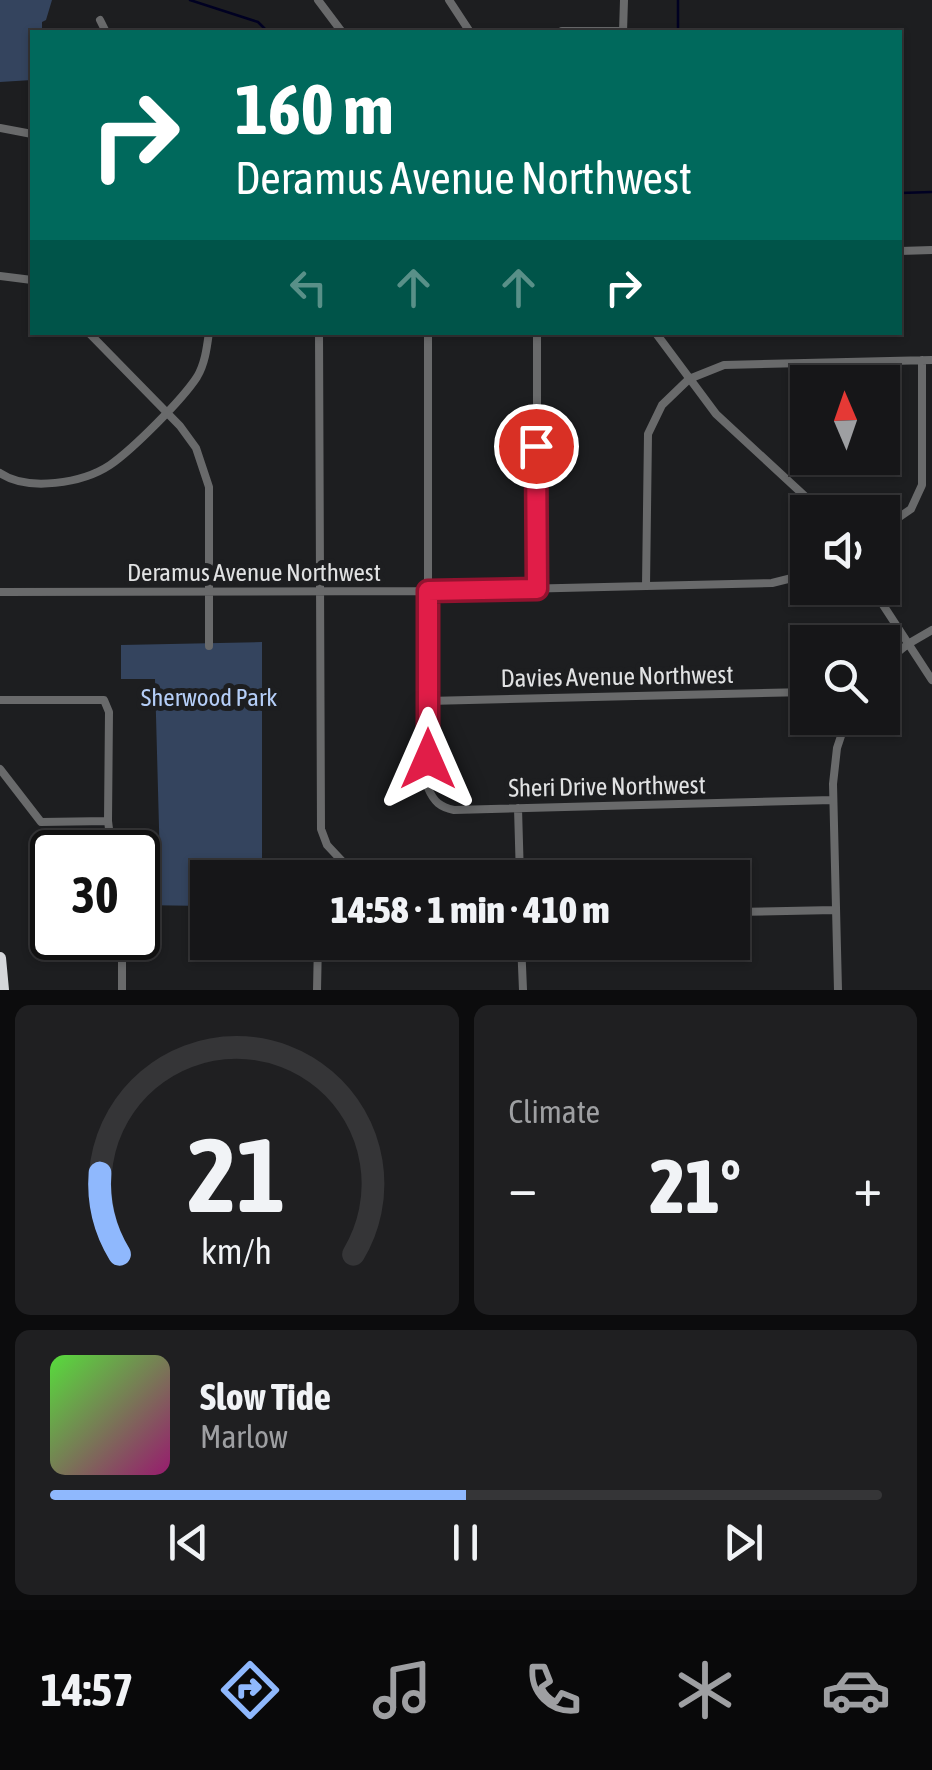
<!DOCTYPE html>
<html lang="en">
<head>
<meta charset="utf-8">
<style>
  body { margin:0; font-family:"Asap Condensed",sans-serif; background:#1f1f21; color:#f1f3f6; height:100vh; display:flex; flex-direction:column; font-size:38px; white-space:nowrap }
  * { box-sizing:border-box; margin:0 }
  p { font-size:32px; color:#9e9fa2 }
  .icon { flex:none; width:55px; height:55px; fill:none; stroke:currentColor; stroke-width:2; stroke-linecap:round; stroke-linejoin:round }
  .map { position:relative; height:990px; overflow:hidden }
  .details { display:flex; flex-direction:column; gap:15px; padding:15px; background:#0c0c0d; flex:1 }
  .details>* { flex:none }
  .top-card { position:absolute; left:30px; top:30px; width:872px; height:305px; border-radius:0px; box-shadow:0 2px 8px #0004,0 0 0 2px #353537; background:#00695c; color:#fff; overflow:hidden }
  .needle { width:65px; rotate:358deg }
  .tools { position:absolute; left:790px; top:365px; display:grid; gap:20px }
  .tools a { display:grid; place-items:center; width:110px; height:110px; border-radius:0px; background:#161618; box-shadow:0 2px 8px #0004,0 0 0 2px #353537; font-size:50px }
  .speed { position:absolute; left:30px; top:830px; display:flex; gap:20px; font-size:50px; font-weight:700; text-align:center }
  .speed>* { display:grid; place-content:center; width:130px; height:130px; border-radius:50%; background:#161618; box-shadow:0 2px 8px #0004,0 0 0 2px #353537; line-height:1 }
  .speed .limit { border:5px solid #111; border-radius:15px; background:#fff; color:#111 }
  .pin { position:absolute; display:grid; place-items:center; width:85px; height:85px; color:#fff; margin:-42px; border:5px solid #fff; border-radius:50%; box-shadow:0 2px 10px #0007 }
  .me { position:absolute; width:110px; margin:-55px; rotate:0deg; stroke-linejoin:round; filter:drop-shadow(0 0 8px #0008) }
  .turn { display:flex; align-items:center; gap:35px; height:210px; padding:0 40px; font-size:45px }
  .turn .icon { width:130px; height:130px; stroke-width:2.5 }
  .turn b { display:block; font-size:70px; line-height:85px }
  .lanes { display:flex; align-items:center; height:95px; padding:0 40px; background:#0003; justify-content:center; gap:50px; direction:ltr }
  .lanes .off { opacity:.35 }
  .big { font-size:75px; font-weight:800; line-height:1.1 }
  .details .widget { flex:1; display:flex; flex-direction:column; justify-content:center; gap:15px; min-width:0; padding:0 35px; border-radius:15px; background:#1f1f21 }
  .details .dial { align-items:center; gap:0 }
  .dial svg { height:260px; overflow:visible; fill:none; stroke:#353537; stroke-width:7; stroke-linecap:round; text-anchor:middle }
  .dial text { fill:#f1f3f6; stroke:none }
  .song { display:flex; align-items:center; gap:30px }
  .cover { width:120px; height:120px; border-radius:15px; background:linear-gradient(135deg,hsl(110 70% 55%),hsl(320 70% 35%)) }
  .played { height:10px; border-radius:5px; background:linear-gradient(90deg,#8fb8fd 50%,#353537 50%) }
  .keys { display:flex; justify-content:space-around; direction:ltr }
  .heat { display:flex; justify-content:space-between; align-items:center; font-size:55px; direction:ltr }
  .details .tiles { flex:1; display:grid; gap:15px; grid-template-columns:1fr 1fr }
  .widget:last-child { grid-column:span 2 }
  .trip { position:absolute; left:190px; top:860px; width:560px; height:100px; border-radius:0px; background:#161618; box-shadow:0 2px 8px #0004,0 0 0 2px #353537; font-weight:800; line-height:100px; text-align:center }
  .menu { display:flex; height:160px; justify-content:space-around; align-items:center; background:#09090a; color:#9e9fa2 }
  .menu .icon { width:70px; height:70px }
  .menu .active { color:#8fb8fd }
  .menu b { font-size:45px; color:#f1f3f6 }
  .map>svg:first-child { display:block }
</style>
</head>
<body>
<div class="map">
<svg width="932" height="990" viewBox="0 0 932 990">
  <rect width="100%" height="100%" fill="#1d1e20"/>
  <path fill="#34445e" d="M0,0H52L46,20L42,22V32H32V80L0,82Z
    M262,642V877L208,878L207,906L138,905V875L149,872L160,864L155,679H121V645Z"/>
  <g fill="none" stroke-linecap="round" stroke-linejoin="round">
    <path stroke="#000122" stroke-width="2.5" d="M190,0L258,22L268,32
      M678,32V0
      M900,193L932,192"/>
    <path stroke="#696a6b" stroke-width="8" d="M318,0L342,32
      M449,0L470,32
      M100,20L106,32
      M562,31H623
      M623,32L624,0
      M0,128L32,134
      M900,251L932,250
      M0,276L32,280
      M88,332L180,426L196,448L209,487V646
      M319,332L321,829L327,845L358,878
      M428,332V788C434,802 440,807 454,810L833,800
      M537,332V589
      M655,332L716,414L822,512
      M0,473C28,492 83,483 110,465C133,449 182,400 197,377C205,364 207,347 209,332
      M882,529L911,509L922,485V360
      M646,586L648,434L662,405L689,379L724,365L932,360
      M872,588L932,680
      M0,592L428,591L772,583L808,574
      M882,665L908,644L932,630
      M0,700H104L109,712L108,821L41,822L0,769
      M428,701L808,692
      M518,808L520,878
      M108,821L112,852
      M732,912L835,910
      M521,942L523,990
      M122,990V938
      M317,990L318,942
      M838,990L833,784L837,748L847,718"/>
    <path stroke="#d5d7da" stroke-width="12" d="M0,958L3,990"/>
  </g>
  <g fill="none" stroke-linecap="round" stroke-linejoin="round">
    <defs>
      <path id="route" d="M428,759V591L537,589L536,446"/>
    </defs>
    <use href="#route" stroke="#92132f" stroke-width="25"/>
    <use href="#route" stroke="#e11d48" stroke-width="18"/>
  </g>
  <g text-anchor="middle" stroke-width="10" stroke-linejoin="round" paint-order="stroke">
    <g font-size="25" fill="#e1e2e3" stroke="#1d1e20">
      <text x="254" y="581">Deramus Avenue Northwest</text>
      <text transform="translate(617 676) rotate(-1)" y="9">Davies Avenue Northwest</text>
      <text transform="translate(607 786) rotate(-1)" y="9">Sheri Drive Northwest</text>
    </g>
    <g font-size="25" fill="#b5cef7" stroke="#1d1e20">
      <text x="209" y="706">Sherwood Park</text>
    </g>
  </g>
</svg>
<div class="tools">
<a><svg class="needle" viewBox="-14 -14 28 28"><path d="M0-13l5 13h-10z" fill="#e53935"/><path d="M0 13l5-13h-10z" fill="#9e9fa2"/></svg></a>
<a><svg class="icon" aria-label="sound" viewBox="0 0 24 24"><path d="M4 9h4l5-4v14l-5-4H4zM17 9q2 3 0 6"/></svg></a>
<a><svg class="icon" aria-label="search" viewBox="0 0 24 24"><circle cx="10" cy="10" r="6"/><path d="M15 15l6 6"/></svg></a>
</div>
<div class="speed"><div class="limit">30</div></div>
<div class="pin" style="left:536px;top:446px;background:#d93025"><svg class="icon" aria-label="arrive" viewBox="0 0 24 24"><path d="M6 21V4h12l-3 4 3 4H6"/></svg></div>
<svg class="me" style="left:428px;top:759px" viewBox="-20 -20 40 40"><path d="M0-17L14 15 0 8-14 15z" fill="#e11d48" stroke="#fff" stroke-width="4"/></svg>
<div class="trip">14:58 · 1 min · 410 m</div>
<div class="top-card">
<div class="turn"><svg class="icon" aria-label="right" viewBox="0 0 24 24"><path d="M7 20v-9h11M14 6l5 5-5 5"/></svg><div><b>160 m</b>Deramus Avenue Northwest</div></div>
<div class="lanes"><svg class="icon off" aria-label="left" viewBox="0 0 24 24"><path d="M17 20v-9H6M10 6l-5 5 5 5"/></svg><svg class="icon off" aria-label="ahead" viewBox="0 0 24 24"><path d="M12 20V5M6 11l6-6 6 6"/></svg><svg class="icon off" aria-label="ahead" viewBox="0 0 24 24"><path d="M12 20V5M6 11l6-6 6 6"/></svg><svg class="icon" aria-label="right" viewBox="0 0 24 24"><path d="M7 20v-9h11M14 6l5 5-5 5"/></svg></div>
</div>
</div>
<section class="details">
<div class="tiles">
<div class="widget dial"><svg viewBox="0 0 100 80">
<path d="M14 69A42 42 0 1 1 86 69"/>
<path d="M14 69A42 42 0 0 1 8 44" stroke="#8fb8fd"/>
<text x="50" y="56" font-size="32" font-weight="700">21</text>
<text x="50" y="72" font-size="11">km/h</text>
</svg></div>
<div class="widget"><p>Climate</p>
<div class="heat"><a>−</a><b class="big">21°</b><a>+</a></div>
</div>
<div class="widget">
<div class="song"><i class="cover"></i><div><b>Slow Tide</b><p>Marlow</p></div></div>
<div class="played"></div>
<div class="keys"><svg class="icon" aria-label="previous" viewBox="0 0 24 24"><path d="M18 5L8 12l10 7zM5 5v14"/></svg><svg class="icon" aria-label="pause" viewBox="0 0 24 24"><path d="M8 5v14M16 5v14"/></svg><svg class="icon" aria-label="next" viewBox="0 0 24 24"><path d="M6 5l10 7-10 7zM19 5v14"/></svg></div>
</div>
</div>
</section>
<nav class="menu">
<b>14:57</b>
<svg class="icon active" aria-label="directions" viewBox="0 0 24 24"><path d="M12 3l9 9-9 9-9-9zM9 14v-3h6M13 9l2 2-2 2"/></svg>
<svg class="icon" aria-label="music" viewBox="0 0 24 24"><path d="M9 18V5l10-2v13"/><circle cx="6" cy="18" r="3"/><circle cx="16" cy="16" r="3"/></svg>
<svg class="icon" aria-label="phone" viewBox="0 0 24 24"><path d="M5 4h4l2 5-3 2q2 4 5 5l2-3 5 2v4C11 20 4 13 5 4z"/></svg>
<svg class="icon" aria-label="climate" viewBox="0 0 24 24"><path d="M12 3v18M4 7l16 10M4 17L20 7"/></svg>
<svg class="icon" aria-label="car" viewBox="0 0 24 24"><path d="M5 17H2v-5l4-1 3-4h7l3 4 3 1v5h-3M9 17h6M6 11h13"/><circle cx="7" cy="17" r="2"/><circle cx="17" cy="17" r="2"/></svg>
</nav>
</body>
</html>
